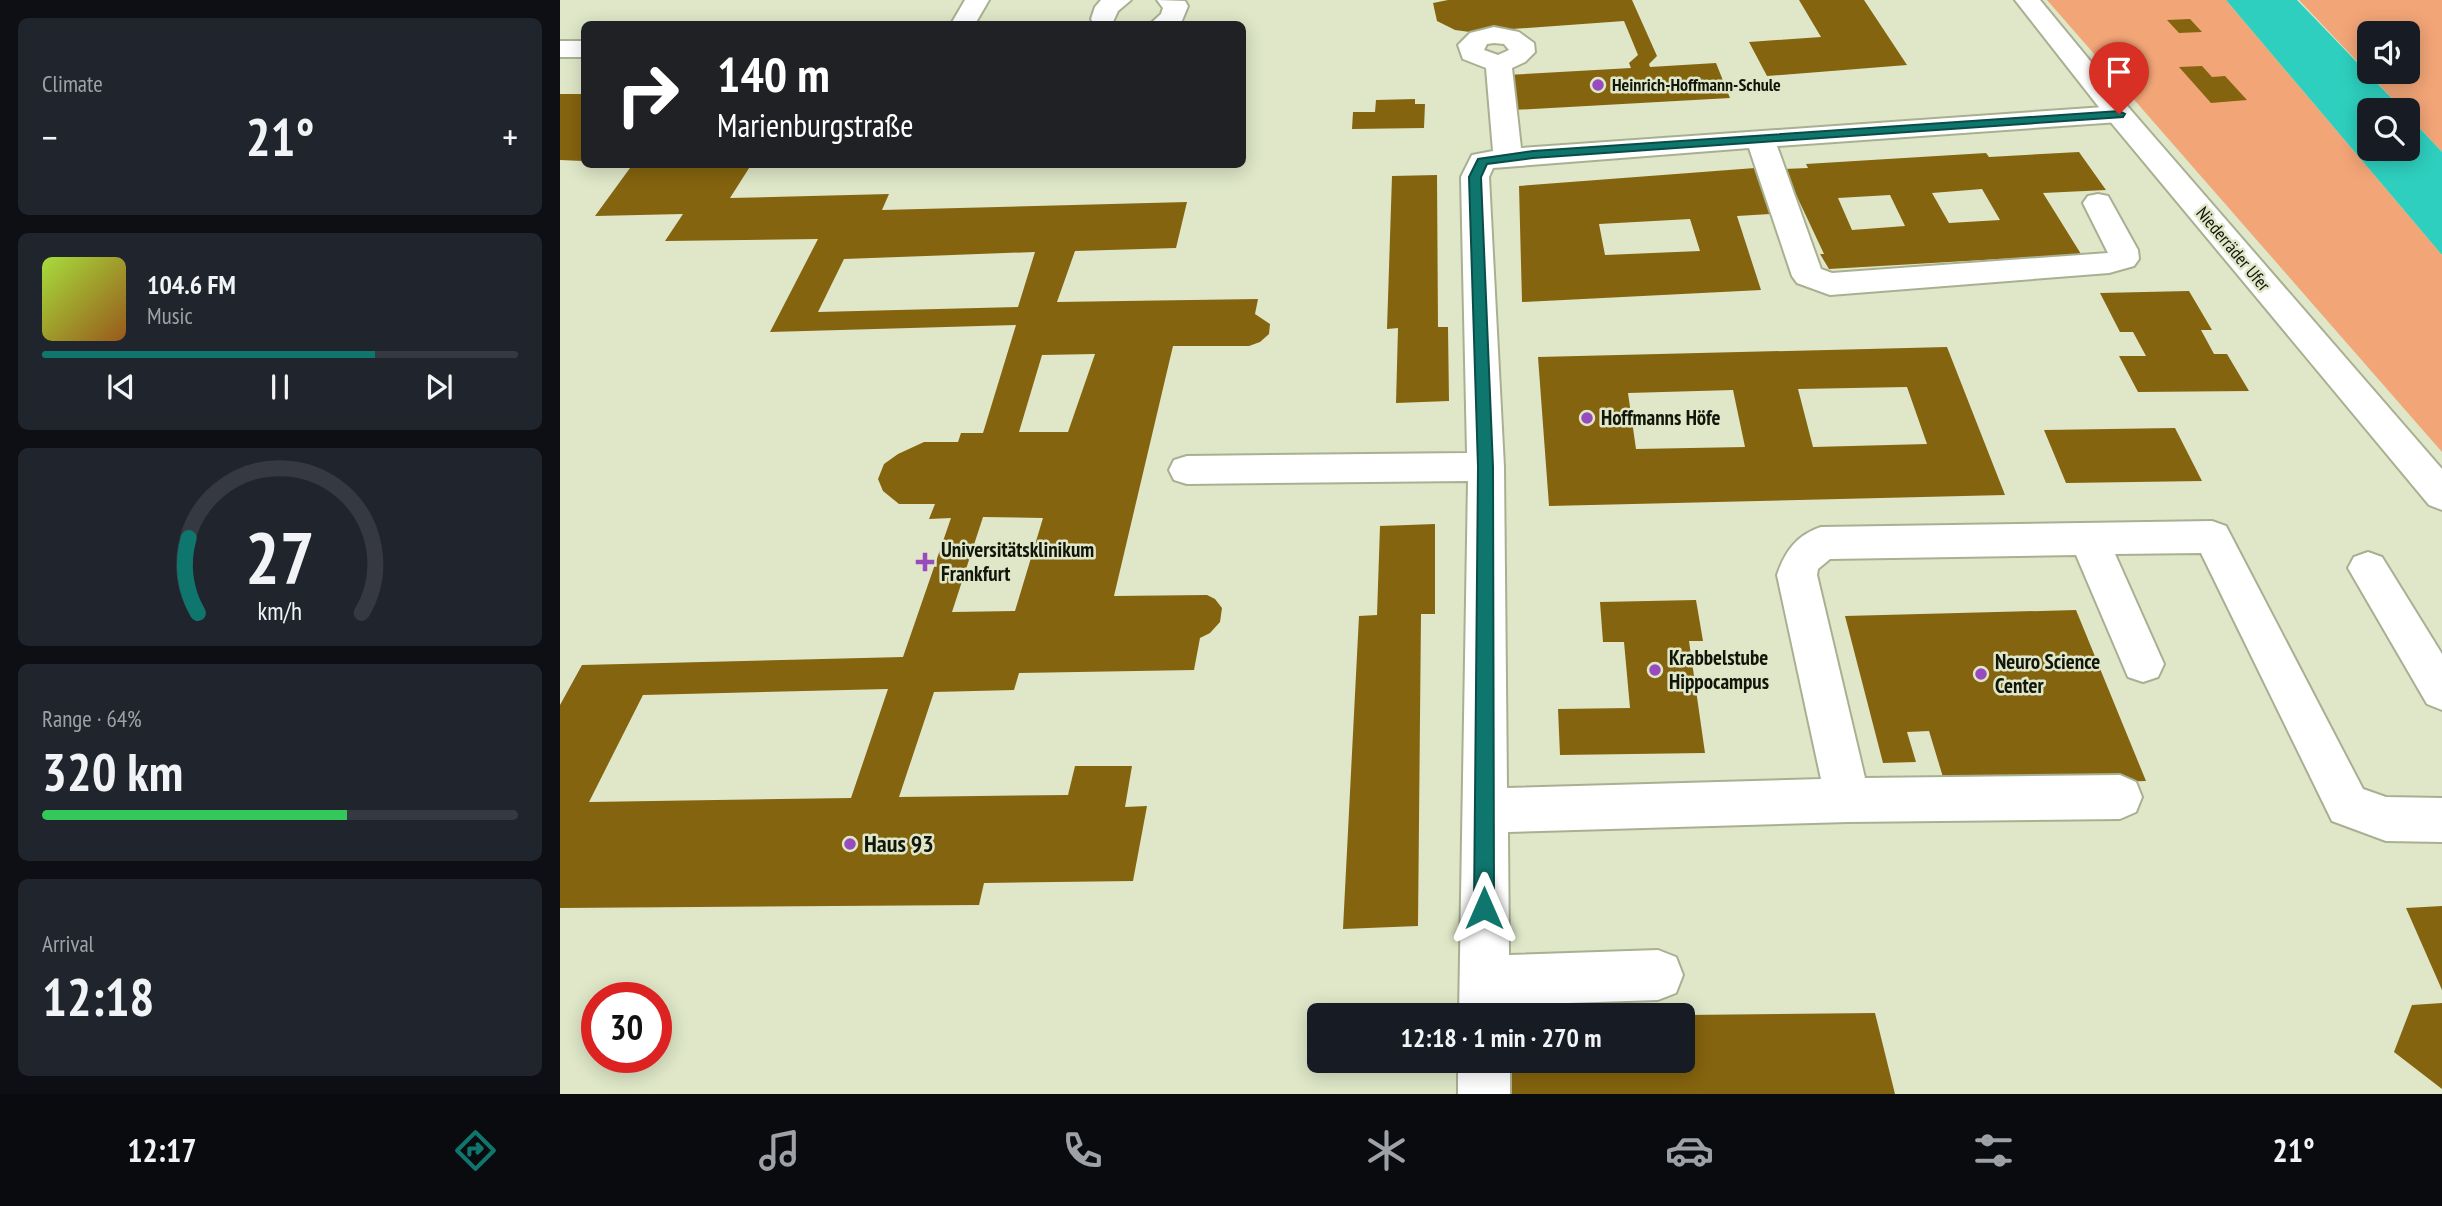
<!DOCTYPE html>
<html lang="en">
<head>
<meta charset="utf-8">
<style>
  body { margin:0; font-family:"PT Sans Narrow",sans-serif; background:#20242c; color:#f1f3f6; height:100vh; display:flex; flex-direction:column; font-size:26px; white-space:nowrap }
  * { box-sizing:border-box; margin:0 }
  p { font-size:23px; color:#9ea1a6 }
  .icon { flex:none; width:38px; height:38px; fill:none; stroke:currentColor; stroke-width:2; stroke-linecap:round; stroke-linejoin:round }
  .map { position:relative; flex:1; overflow:hidden }
  .side { display:flex; flex-direction:column; gap:18px; padding:18px; background:#0d0f14; width:560px }
  .side>* { flex:none }
  .banner { position:absolute; left:21px; top:21px; width:665px; height:147px; border-radius:10px; box-shadow:0 4px 18px #0003; background:#202124; color:#fff; overflow:hidden }
  .controls { position:absolute; left:1797px; top:21px; display:grid; gap:14px }
  .controls a { display:grid; place-items:center; width:63px; height:63px; border-radius:10px; background:#171b24; box-shadow:0 4px 18px #0003; font-size:35px }
  .speed { position:absolute; left:21px; top:982px; display:flex; gap:14px; font-size:35px; font-weight:700; text-align:center }
  .speed>* { display:grid; place-content:center; width:91px; height:91px; border-radius:50%; background:#171b24; box-shadow:0 4px 18px #0003; line-height:1 }
  .speed .limit { border:10px solid #d22; background:#fff; color:#111 }
  .pin { position:absolute; display:grid; place-items:center; width:60px; height:60px; color:#fff; margin:-72px -30px; border-radius:50% 50% 50% 0; rotate:-45deg; box-shadow:0 0 7px #0007 }
  .pin .icon { rotate:45deg }
  .me { position:absolute; width:77px; margin:-38px; rotate:0deg; stroke-linejoin:round; filter:drop-shadow(0 0 5px #0008) }
  .turn { display:flex; align-items:center; gap:24px; height:147px; padding:0 21px; font-size:32px }
  .turn .icon { width:91px; height:91px; stroke-width:2.5 }
  .turn b { display:block; font-size:49px; line-height:60px }
  .big { font-size:52px; font-weight:800; line-height:1.1 }
  .side .tile { flex:1; display:flex; flex-direction:column; justify-content:center; gap:10px; min-width:0; padding:0 24px; border-radius:10px; background:#20242c }
  .side .dial { align-items:center; gap:0 }
  .dial svg { height:182px; overflow:visible; fill:none; stroke:#363941; stroke-width:7; stroke-linecap:round; text-anchor:middle }
  .dial text { fill:#f1f3f6; stroke:none }
  .song { display:flex; align-items:center; gap:21px }
  .cover { width:84px; height:84px; border-radius:10px; background:linear-gradient(135deg,hsl(80 70% 55%),hsl(30 70% 35%)) }
  .played { height:7px; border-radius:4px; background:linear-gradient(90deg,#0f766e 70%,#363941 70%) }
  .keys { display:flex; justify-content:space-around; direction:ltr }
  .heat { display:flex; justify-content:space-between; align-items:center; font-size:38px; direction:ltr }
  .charge { height:10px; border-radius:5px; background:linear-gradient(90deg,#34c759 64%,#363941 0) }
  .trip { position:absolute; left:747px; top:1003px; width:388px; height:70px; border-radius:10px; background:#171b24; box-shadow:0 4px 18px #0003; font-weight:800; line-height:70px; text-align:center }
  .menu { display:flex; height:112px; justify-content:space-around; align-items:center; background:#090b0e; color:#9ea1a6 }
  .menu .icon { width:49px; height:49px }
  .menu .on { color:#0f766e }
  .menu b { font-size:32px; color:#f1f3f6 }
  main { display:flex; flex:1; min-height:0 }
  .map>svg:first-child { display:block }
</style>
</head>
<body>
<main>
<section class="side">
<div class="tile"><p>Climate</p>
<div class="heat"><a>−</a><b class="big">21°</b><a>+</a></div>
</div>
<div class="tile">
<div class="song"><i class="cover"></i><div><b>104.6 FM</b><p>Music</p></div></div>
<div class="played"></div>
<div class="keys"><svg class="icon" aria-label="previous" viewBox="0 0 24 24"><path d="M18 5L8 12l10 7zM5 5v14"/></svg><svg class="icon" aria-label="pause" viewBox="0 0 24 24"><path d="M8 5v14M16 5v14"/></svg><svg class="icon" aria-label="next" viewBox="0 0 24 24"><path d="M6 5l10 7-10 7zM19 5v14"/></svg></div>
</div>
<div class="tile dial"><svg viewBox="0 0 100 80">
<path d="M14 69A42 42 0 1 1 86 69"/>
<path d="M14 69A42 42 0 0 1 10 36" stroke="#0f766e"/>
<text x="50" y="56" font-size="32" font-weight="700">27</text>
<text x="50" y="72" font-size="11">km/h</text>
</svg></div>
<div class="tile"><p>Range · 64%</p><b class="big">320 km</b><div class="charge"></div></div>
<div class="tile"><p>Arrival</p><b class="big">12:18</b></div>
</section>
<div class="map">
<svg width="1882" height="1094" viewBox="0 0 1882 1094">
  <rect width="100%" height="100%" fill="#dfe7c8"/>
  <path fill="#f2a577" fill-rule="evenodd" d="M1487,0H1666L1882,255V452Z
    M1739,0H1882V152L1848,116V110H1843ZM1810,33H1848V72H1810Z"/>
  <path fill="#2ecfbe" d="M1666,0H1737L1843,110H1810V149H1848V116L1882,152V255Z"/>
  <path fill="#85640f" fill-rule="evenodd" d="M888,0H1072L1097,56L1089,64L1090,67L1156,63L1170,98L953,110L946,75L1071,68L1069,63L1078,55L1064,21L910,32L895,30L877,21L873,3Z
    M1239,0H1304L1347,65L1207,76L1189,42L1261,37Z
    M1630,19L1642,32L1619,33L1607,20Z
    M1642,66L1652,77L1665,76L1687,100L1651,103L1619,67Z
    M0,94H24L23,161L0,160Z
    M855,99V104H865L864,128L792,129L793,112H815L816,100Z
    M1519,152L1546,190L1483,193L1521,254L1490,256L1269,269L1260,254H1264L1224,169L1248,168L1246,164L1426,153L1429,157ZM1422,189L1440,220L1389,223L1372,193ZM1330,195L1345,226L1292,230L1278,198Z
    M191,165L170,198L329,194L322,210L627,202L616,248L515,251L497,302L698,299L695,314L710,324L709,334L700,342L689,346H613L554,596L647,595L655,599L662,608L660,622L650,633L640,638L634,670L459,673L454,690L374,692L339,797L508,795L515,766H572L565,807L587,806L573,881L424,883L419,905L0,908V705L22,665L343,657L391,518L369,519L375,504H339L323,491L318,479L324,464L338,454L364,442H398L401,433H423L456,325L210,332L258,239L105,241L123,214L35,216L70,168ZM475,252L458,307L258,312L284,259ZM535,354L508,432H459L482,355ZM423,517L483,518L455,611L392,612ZM328,689L291,798L29,802L83,695Z
    M1195,168L1210,214L1177,216L1201,290L962,302L959,186ZM1130,219L1140,251L1045,255L1039,224Z
    M877,175L878,327H888L889,401L836,403L838,328L827,329L832,176Z
    M1629,291L1652,330H1641L1654,354H1667L1689,391L1578,392L1559,356H1586L1573,332H1560L1540,293Z
    M1387,347L1445,495L989,506L978,357ZM1347,387L1367,444L1253,447L1238,389ZM1173,390L1185,447L1076,449L1068,393Z
    M1615,428L1642,481L1506,483L1484,430Z
    M875,524V614H861L858,926L783,929L799,616L817,615L820,526Z
    M1136,600L1143,641H1129L1145,753L1000,755L998,709L1070,708L1064,642H1043L1040,602Z
    M1516,610L1586,781L1386,787L1369,731L1347,732L1356,762L1323,763L1285,616Z
    M1882,906V990L1846,908Z
    M1882,1003V1089L1834,1052L1852,1005Z
    M1315,1013L1335,1094H944L943,1060H1124V1015Z"/>
  <g fill="none" stroke-linecap="round" stroke-linejoin="round">
    <defs>
      <path id="minor" d="M405,0H429L415,24H391Z
        M541,0H571L558,11L552,24H534L531,19L535,7Z
        M597,0L625,1L628,6L621,23L590,24L601,14L603,8Z
        M934,27L959,32L974,43L975,52L965,62L952,68L961,148L1559,106L1569,108L1573,114L1569,120L1559,122L1217,146L1261,269L1272,273L1548,253L1523,203L1528,196L1538,194L1548,196L1578,250L1579,259L1574,266L1549,273L1270,295L1237,283L1232,276L1189,148L933,168L929,177L944,467L947,788L1261,779L1217,575C1225,551 1237,535 1261,527L1652,521L1666,526L1803,789L1826,797L1882,798V842L1826,841L1772,821L1641,553L1555,554L1604,664L1598,677L1583,682L1568,677L1516,555L1270,559L1258,569L1257,575L1305,778L1560,775L1576,782L1582,797L1576,812L1560,819L1288,822L948,832L949,955L1098,950L1116,957L1123,975L1116,993L1098,1000L949,1005V1015H899L908,481L627,484L614,480L609,470L614,460L627,456L907,453L901,177L912,155L933,151L926,68L903,59L898,45L910,33ZM934,43L944,44L949,50L938,55L924,50L927,44Z
        M0,41H24V57H0Z
        M1808,552L1822,557L1882,654V710L1867,704L1788,568L1794,557Z
        M898,1060H950V1094H898Z"/>
      <path id="major" d="M1455,0H1480L1569,108L1882,469V510L1869,505L1549,120Z"/>
    </defs>
    <use href="#minor" stroke="#a9b092" stroke-width="4"/>
    <use href="#major" stroke="#a9b092" stroke-width="4"/>
    <use href="#minor" fill="#fff" fill-rule="evenodd"/>
    <use href="#major" fill="#fff" fill-rule="evenodd"/>
  </g>
  <path fill="#0f766e" stroke="#0a4d48" stroke-width="2" d="M1559,111L1565,114L1563,117L973,158L927,164L921,177L933,467L934,908L931,915L924,918L917,915L914,908L918,467L909,177L918,159L973,151Z"/>
  <g fill="#984bbd" stroke="#dfe7c8" stroke-width="2.5">
    <circle cx="1038" cy="85" r="7"/>
    <circle cx="1027" cy="418" r="7"/>
    <path d="M361.5 551.5h7v7h7v7h-7v7h-7v-7h-7v-7h7z"/>
    <circle cx="1095" cy="670" r="7"/>
    <circle cx="1421" cy="674" r="7"/>
    <circle cx="290" cy="844" r="7"/>
  </g>
  <g text-anchor="middle" stroke-width="5" stroke-linejoin="round" paint-order="stroke">
    <g font-size="18" font-weight="bold" fill="#12150a" stroke="#dfe7c8" text-anchor="start">
      <text x="1052" y="91">Heinrich-Hoffmann-Schule</text>
    </g>
    <g font-size="18" fill="#12150a" stroke="#dfe7c8">
      <text transform="translate(1673 249) rotate(50)" y="6">Niederräder Ufer</text>
    </g>
    <g font-size="21" font-weight="bold" fill="#12150a" stroke="#dfe7c8" text-anchor="start">
      <text x="1041" y="425">Hoffmanns Höfe</text>
      <text x="381" y="557">Universitätsklinikum<tspan x="381" dy="24">Frankfurt</tspan></text>
      <text x="1109" y="665">Krabbelstube<tspan x="1109" dy="24">Hippocampus</tspan></text>
      <text x="1435" y="669">Neuro Science<tspan x="1435" dy="24">Center</tspan></text>
    </g>
    <g font-size="24" font-weight="bold" fill="#12150a" stroke="#dfe7c8" text-anchor="start">
      <text x="304" y="852">Haus 93</text>
    </g>
  </g>
</svg>
<div class="controls">
<a><svg class="icon" aria-label="sound" viewBox="0 0 24 24"><path d="M4 9h4l5-4v14l-5-4H4zM17 9q2 3 0 6"/></svg></a>
<a><svg class="icon" aria-label="search" viewBox="0 0 24 24"><circle cx="10" cy="10" r="6"/><path d="M15 15l6 6"/></svg></a>
</div>
<div class="speed"><div class="limit">30</div></div>
<div class="pin" style="left:1559px;top:114px;background:#d93025"><svg class="icon" aria-label="arrive" viewBox="0 0 24 24"><path d="M6 21V4h12l-3 4 3 4H6"/></svg></div>
<svg class="me" style="left:924px;top:908px" viewBox="-20 -20 40 40"><path d="M0-17L14 15 0 8-14 15z" fill="#0f766e" stroke="#fff" stroke-width="4"/></svg>
<div class="trip">12:18 · 1 min · 270 m</div>
<div class="banner">
<div class="turn"><svg class="icon" aria-label="right" viewBox="0 0 24 24"><path d="M7 20v-9h11M14 6l5 5-5 5"/></svg><div><b>140 m</b>Marienburgstraße</div></div>
</div>
</div>
</main>
<nav class="menu">
<b>12:17</b>
<svg class="icon on" aria-label="directions" viewBox="0 0 24 24"><path d="M12 3l9 9-9 9-9-9zM9 14v-3h6M13 9l2 2-2 2"/></svg>
<svg class="icon" aria-label="music" viewBox="0 0 24 24"><path d="M9 18V5l10-2v13"/><circle cx="6" cy="18" r="3"/><circle cx="16" cy="16" r="3"/></svg>
<svg class="icon" aria-label="phone" viewBox="0 0 24 24"><path d="M5 4h4l2 5-3 2q2 4 5 5l2-3 5 2v4C11 20 4 13 5 4z"/></svg>
<svg class="icon" aria-label="climate" viewBox="0 0 24 24"><path d="M12 3v18M4 7l16 10M4 17L20 7"/></svg>
<svg class="icon" aria-label="car" viewBox="0 0 24 24"><path d="M5 17H2v-5l4-1 3-4h7l3 4 3 1v5h-3M9 17h6M6 11h13"/><circle cx="7" cy="17" r="2"/><circle cx="17" cy="17" r="2"/></svg>
<svg class="icon" aria-label="filters" viewBox="0 0 24 24"><path d="M4 7h16M4 17h16"/><circle cx="9" cy="7" r="2"/><circle cx="15" cy="17" r="2"/></svg>
<b>21°</b>
</nav>
</body>
</html>
